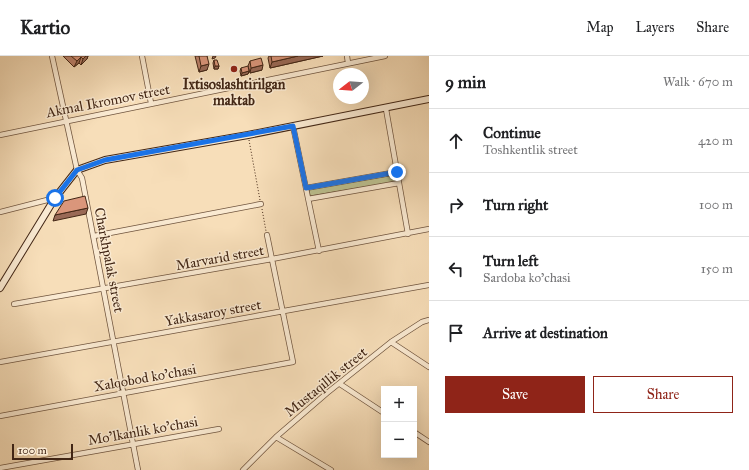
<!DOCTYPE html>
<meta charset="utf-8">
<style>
:root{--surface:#fff;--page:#f2f2f2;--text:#202124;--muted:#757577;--line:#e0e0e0;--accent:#8f2418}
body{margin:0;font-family:"IM FELL Great Primer",serif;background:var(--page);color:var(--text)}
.controls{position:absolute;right:12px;bottom:12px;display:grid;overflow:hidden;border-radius:0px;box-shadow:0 4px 16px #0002}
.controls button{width:36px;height:36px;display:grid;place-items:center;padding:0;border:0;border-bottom:1px solid var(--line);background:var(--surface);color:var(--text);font:20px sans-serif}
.compass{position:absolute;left:333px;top:12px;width:36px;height:36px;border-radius:50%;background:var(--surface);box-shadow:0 4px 16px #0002;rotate:253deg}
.scale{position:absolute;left:12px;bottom:10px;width:61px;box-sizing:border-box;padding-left:4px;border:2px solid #422615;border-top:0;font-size:11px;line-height:14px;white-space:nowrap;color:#422615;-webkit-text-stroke:3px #faead2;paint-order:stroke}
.stop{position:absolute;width:12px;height:12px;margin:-9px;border:3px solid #1a73e8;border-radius:50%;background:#fff}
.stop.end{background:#1a73e8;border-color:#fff;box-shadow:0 1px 4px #0008}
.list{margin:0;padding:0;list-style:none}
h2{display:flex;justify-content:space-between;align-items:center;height:52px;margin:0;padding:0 16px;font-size:17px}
h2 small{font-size:13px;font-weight:400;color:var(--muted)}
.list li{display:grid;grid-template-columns:26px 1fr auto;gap:12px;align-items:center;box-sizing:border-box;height:64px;padding:0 16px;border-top:1px solid var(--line)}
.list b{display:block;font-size:15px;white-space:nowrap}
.list p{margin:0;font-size:13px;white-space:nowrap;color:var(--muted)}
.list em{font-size:13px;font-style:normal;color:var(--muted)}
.actions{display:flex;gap:8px;padding:12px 16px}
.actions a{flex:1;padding:9px 0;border:1px solid var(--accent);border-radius:0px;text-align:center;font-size:14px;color:var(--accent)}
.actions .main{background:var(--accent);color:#fff}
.icon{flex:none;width:22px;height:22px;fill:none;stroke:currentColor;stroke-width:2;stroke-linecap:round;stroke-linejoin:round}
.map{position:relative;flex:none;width:429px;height:414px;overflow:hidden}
header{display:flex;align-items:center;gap:24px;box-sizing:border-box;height:56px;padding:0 20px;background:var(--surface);border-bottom:1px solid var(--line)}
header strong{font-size:19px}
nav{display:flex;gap:22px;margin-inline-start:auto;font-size:14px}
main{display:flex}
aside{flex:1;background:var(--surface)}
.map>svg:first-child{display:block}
</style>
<header>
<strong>Kartio</strong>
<nav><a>Map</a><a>Layers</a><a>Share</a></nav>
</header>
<main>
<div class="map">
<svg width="429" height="414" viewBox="0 0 429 414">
<rect width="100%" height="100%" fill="#f7deb9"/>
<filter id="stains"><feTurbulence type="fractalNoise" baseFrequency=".005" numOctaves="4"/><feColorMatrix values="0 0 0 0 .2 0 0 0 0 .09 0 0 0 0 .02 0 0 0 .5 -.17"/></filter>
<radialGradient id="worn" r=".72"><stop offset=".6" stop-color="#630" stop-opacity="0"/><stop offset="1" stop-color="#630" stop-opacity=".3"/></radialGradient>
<!-- green -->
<path fill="#bcc190" stroke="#7f7452" d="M394 119 395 126 310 140 309 133Z"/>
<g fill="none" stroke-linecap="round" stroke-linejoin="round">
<defs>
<path id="minor" d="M52 0 77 114 82 122 138 414
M142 0 151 47
M347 0 348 7
M386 53 408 178
M293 70 319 195
M0 79 385 0
M306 132 397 116
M308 143 399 127
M0 156 55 142
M94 180 261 148
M14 248 272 203 429 173
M391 286 429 311
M0 306 429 229
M340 328 384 357
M0 360 293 306 267 179
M414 376 429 386
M276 381 331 414
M0 412 219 373
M243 414 276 381 327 337 391 286 422 266 429 264"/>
<path id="secondary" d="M0 232 55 142 77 114 105 104 248 79 429 43"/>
</defs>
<!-- minor casing -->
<use href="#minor" stroke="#6f543e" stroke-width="6"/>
<!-- secondary casing -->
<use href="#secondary" stroke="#422615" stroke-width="8"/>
<!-- path -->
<path stroke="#422615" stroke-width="1" stroke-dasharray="1 2" stroke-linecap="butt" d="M249 84 260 144
M262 153 266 175"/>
<!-- minor -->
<use href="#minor" stroke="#faead2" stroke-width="4.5"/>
<!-- secondary -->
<use href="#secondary" stroke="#faead2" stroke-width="6"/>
</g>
<!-- wall -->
<path fill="#bb816a" stroke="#422615" d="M63 0H88L87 3 81 9 79 7 74 11Z
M195 0H207V14L199 16Z
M269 0H323L270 12 268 2Z
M214 4 219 10 218 13H214L213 7Z
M250 5 262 14 250 17 248 10Z
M241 12 249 15 248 18 241 20 240 15Z"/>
<!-- shaded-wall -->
<path fill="#996956" stroke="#422615" d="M86 0H88L87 3 81 9 83 3Z
M213 0H216L215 2 212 3Z
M298 0H323L270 12 272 6Z
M81 1 79 7 74 11 77 5Z
M209 8 207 14 199 16 201 10Z
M263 9 262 14 250 17 251 12Z
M215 10H219L218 13H214Z
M249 15 248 18 241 20 242 17Z
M88 152 86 158 53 165 55 159Z"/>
<!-- building -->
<path fill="#da967b" stroke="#422615" d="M71 0H86L83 3 81 1 77 5Z
M199 0H207L209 8 201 10Z
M271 0H298L272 6Z
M261 2 263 9 251 12 250 5Z
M214 4H217L219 10H215Z
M248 10 249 15 242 17 241 12Z
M85 140 88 152 55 159 64 145Z"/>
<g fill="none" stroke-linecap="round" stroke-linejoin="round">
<!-- route -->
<path stroke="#1a73e8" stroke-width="5" d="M55 142 77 114 105 104 293 70 306 132 397 116"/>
</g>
<!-- markers -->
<circle fill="#8f2418" stroke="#faead2" stroke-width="1.5" cx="234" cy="13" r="4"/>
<g text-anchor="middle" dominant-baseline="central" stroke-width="3" stroke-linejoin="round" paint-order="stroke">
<!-- poi labels -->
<g font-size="14" font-weight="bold" fill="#422615" stroke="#faead2">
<text x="234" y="28">Ixtisoslashtirilgan<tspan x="234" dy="16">maktab</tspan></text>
</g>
<!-- street labels -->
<g font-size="14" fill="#422615" stroke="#faead2">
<text transform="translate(108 45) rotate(-11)">Akmal Ikromov street</text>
<text transform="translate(220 202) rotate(-10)">Marvarid street</text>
<text transform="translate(109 204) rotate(79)">Charkhpalak street</text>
<text transform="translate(213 257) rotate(-10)">Yakkasaroy street</text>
<text transform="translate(145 322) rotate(-10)">Xalqobod ko'chasi</text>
<text transform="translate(326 326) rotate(-39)">Mustaqillik street</text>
<text transform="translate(143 375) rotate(-10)">Mo'lkanlik ko'chasi</text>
</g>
</g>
<rect width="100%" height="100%" filter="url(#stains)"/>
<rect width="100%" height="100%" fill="url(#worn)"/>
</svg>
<div class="controls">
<button>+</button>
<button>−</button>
</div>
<svg class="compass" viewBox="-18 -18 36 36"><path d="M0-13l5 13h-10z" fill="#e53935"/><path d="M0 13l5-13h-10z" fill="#757577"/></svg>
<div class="scale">100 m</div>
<div class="stop" style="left:55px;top:142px"></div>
<div class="stop end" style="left:397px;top:116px"></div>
</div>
<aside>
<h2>9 min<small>Walk · 670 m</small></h2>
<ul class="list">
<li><svg class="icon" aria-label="ahead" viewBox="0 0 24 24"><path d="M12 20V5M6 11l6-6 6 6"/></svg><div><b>Continue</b><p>Toshkentlik street</p></div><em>420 m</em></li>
<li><svg class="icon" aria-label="right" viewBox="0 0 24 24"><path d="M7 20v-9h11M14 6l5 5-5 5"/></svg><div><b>Turn right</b></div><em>100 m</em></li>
<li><svg class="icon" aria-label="left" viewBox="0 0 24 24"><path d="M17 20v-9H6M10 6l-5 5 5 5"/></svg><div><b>Turn left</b><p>Sardoba ko'chasi</p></div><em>150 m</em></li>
<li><svg class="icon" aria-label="arrive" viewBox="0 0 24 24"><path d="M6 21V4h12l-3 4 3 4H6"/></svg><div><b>Arrive at destination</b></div></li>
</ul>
<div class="actions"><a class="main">Save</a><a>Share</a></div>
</aside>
</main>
